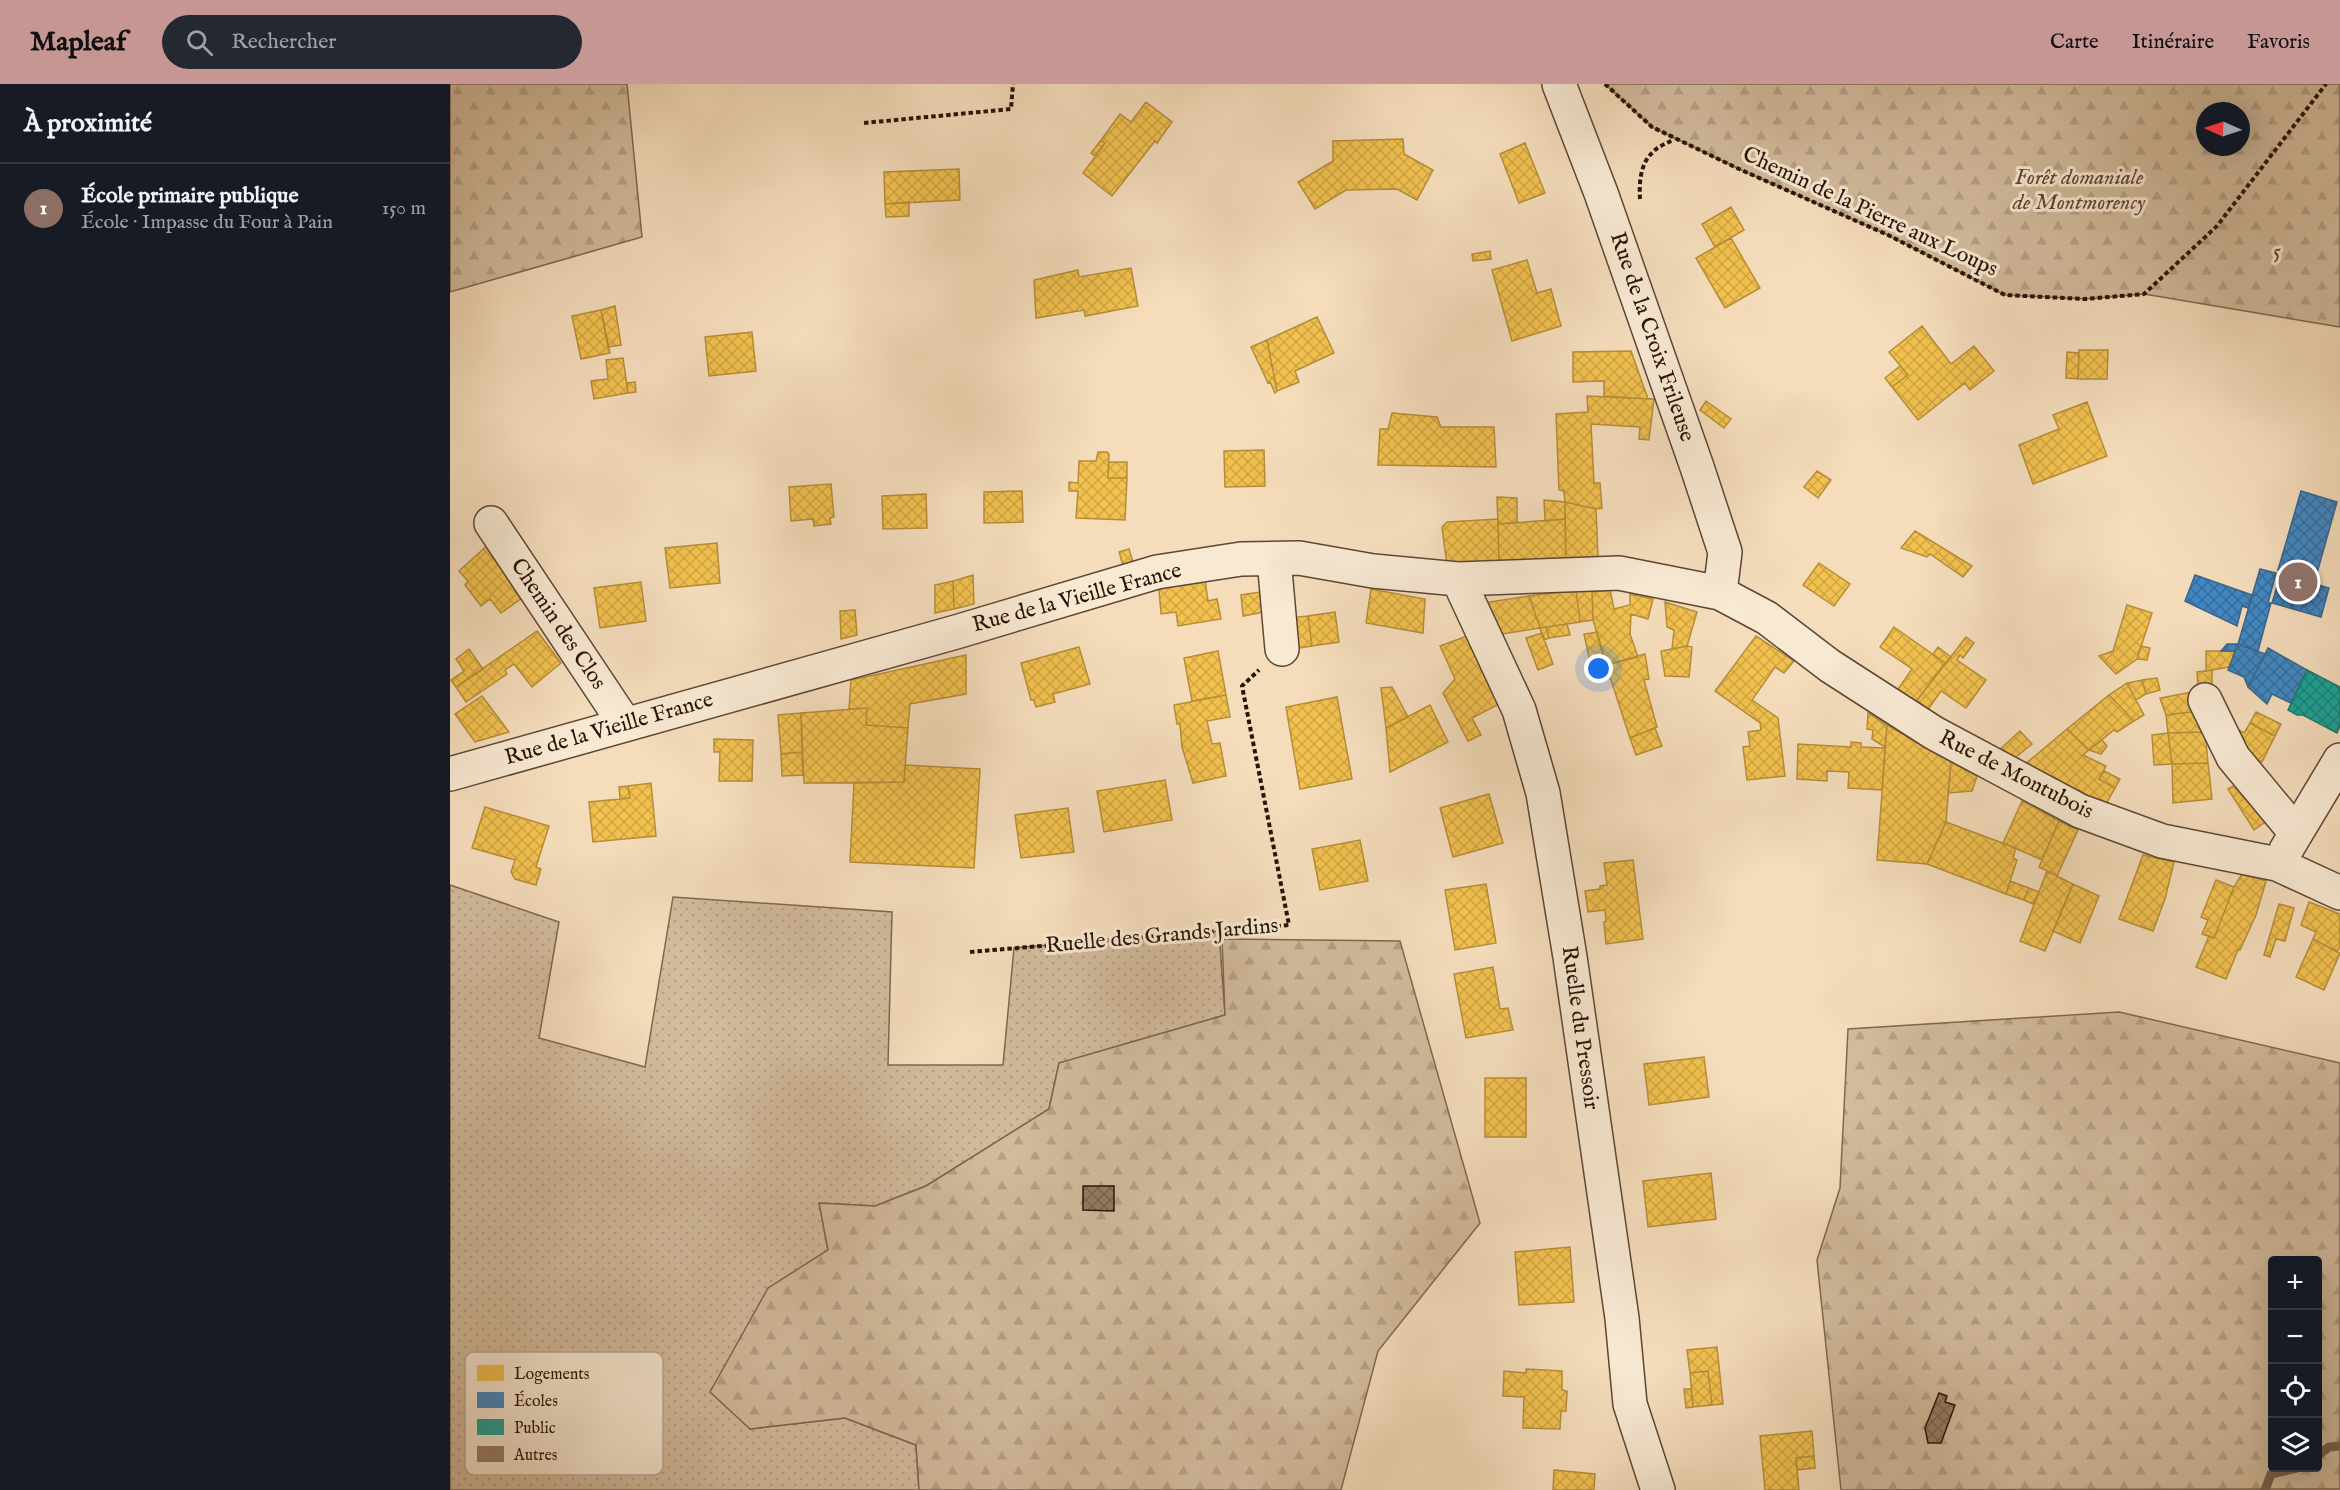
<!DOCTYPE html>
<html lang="fr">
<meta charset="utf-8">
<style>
:root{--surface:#171b24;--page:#242831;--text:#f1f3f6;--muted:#9ea1a6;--line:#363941;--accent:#c59692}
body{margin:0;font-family:"IM FELL English",serif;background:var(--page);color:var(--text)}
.controls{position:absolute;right:18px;bottom:18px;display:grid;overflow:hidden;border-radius:6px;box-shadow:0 6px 24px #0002}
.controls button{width:54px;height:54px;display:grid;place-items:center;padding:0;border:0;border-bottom:2px solid var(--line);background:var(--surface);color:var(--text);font:30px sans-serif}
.compass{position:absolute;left:1746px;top:18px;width:54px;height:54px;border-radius:50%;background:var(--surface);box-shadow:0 6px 24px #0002;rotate:273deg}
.you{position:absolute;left:1149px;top:585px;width:21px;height:21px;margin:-15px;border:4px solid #fff;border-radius:50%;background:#1a73e8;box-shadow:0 0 0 9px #1a73e833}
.badge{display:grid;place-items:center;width:39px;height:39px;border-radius:50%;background:var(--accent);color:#fff;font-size:20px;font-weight:700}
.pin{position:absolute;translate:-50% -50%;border:3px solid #fff;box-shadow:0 2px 6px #0006}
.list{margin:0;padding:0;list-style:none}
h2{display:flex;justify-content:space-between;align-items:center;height:78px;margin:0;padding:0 24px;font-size:26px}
h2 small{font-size:20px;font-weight:400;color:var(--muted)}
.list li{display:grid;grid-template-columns:39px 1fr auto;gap:18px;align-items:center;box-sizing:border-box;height:90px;padding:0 24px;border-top:2px solid var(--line)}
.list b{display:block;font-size:22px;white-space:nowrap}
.list p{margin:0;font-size:20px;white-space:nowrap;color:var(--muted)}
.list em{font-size:20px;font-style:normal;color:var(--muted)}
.icon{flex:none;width:33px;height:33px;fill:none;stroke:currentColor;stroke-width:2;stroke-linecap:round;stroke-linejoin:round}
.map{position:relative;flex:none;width:1890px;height:1406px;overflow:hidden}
header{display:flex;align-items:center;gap:36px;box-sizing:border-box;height:84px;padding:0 30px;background:var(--accent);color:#111}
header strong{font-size:28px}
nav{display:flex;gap:33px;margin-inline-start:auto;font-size:21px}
.search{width:420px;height:54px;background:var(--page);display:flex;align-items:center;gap:15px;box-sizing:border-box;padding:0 21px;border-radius:33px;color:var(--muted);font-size:22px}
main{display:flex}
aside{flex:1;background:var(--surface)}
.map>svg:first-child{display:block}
</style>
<header>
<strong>Mapleaf</strong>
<div class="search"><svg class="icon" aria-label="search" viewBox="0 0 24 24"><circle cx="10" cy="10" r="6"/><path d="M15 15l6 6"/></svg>Rechercher</div>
<nav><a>Carte</a><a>Itinéraire</a><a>Favoris</a></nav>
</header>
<main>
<aside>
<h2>À proximité<small></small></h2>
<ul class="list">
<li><span class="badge" style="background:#8d6e63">1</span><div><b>École primaire publique</b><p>École · Impasse du Four à Pain</p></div><em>150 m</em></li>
</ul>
</aside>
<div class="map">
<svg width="1890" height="1406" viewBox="0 0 1890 1406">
<defs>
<pattern id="grass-dots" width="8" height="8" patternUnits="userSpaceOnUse" patternTransform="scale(1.5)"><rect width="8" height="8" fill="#d2bb9d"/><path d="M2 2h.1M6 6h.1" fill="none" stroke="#b4a086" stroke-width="1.8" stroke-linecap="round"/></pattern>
<pattern id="forest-firs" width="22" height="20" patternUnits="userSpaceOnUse" patternTransform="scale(1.5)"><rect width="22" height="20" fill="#d2bb9d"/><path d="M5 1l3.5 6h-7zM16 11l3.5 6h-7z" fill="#b4a086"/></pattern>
<pattern id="homes-cross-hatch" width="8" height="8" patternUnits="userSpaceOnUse" patternTransform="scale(1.5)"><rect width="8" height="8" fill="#f2c14e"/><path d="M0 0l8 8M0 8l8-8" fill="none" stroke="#d0a543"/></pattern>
<pattern id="schools-cross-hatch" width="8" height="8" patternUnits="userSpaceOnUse" patternTransform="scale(1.5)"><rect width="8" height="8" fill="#3f88c5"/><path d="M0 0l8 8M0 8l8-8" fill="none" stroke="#356e9e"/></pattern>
<pattern id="public-cross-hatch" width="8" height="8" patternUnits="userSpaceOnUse" patternTransform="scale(1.5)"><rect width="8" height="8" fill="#17a398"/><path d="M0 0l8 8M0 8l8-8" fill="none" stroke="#15847a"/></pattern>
<pattern id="building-cross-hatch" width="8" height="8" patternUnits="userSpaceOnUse" patternTransform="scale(1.5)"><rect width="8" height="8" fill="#947c65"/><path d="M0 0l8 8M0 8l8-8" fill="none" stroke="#796451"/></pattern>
</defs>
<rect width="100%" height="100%" fill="#f5ddbc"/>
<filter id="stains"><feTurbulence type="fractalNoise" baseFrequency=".00333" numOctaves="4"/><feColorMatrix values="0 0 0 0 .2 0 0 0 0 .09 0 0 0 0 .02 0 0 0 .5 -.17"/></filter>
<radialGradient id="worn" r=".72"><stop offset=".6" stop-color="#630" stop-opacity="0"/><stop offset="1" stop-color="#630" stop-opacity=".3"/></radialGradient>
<!-- grass -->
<path fill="url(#grass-dots)" stroke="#7e6752" stroke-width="1.5" d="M0 801 109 838 89 954 195 983 223 813 442 828 438 981H553L564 864 769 847 775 931 609 979 599 1025 476 1102 425 1122 369 1119 378 1166 318 1205 300 1345 395 1334 466 1361 469 1406H0Z"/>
<!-- forest -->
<path fill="url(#forest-firs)" stroke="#7e6752" stroke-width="1.5" fill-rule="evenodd" d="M0 0H177L192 153 0 208Z
M1155 0H1890V243L1694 210 1635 215 1555 211 1438 151 1289 85 1202 43ZM1755 27H1791V63H1755Z
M772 855 950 857 1030 1139 928 1267 891 1406H469L466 1361 395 1334 300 1345 260 1308 318 1204 378 1166 369 1119 425 1122 476 1102 599 1025 609 979 775 931Z
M1669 928 1890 979V1405L1391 1406 1367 1176 1390 1104 1398 945ZM1822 1176H1868V1384H1822Z"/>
<!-- homes -->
<path fill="url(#homes-cross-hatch)" stroke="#b68d38" stroke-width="1.5" d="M696 18 722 38 707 59 705 57 662 112 633 89 655 59 651 56 670 30 681 38Z
M953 55 954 70 983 86 967 116 947 105 896 106 865 125 848 98 883 77V57Z
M651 56 655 59 645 72 641 69Z
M1075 59 1095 109 1069 119 1050 70Z
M509 85 510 116 435 120 434 88Z
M459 118V132L436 133 435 120Z
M1281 123 1294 146 1265 163 1252 140Z
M1281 154 1310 204 1275 224 1246 174Z
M1040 167 1041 175 1023 177 1022 170Z
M1077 176 1087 209 1101 205 1111 242 1062 257 1042 186Z
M681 184 688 222 635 232 634 226 586 234 584 196 628 186 629 193Z
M165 222 171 261 158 263 151 226Z
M151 226 160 269 131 275 122 232Z
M867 233 884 269 845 287 849 298 827 307 817 256Z
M1472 242 1501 280 1524 262 1544 287 1520 306 1515 299 1468 336 1442 303 1458 291 1439 268Z
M302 248 306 287 259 292 255 253Z
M817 256 827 307 825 309 820 298 818 299 801 263Z
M1629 266H1658L1657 295H1628Z
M1181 267 1198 315 1154 312V297L1123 298V268Z
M1617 268 1629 269 1628 295 1616 294Z
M173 274 178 309 144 315 141 297 158 295 156 276Z
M1450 282 1458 291 1442 303 1435 294Z
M185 298 186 308 178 309 177 299Z
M1137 312 1204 315 1199 356 1189 355 1190 343 1141 340 1144 399H1150L1152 424 1146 425 1115 418 1114 407 1109 406 1106 330 1138 328Z
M1256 317 1281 335 1274 344 1250 326Z
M1637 318 1657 372 1583 400 1569 361 1609 345 1603 331Z
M942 329 987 333 991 343H1044L1046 383 928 381 930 345H938Z
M814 366 815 402 775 403 774 367Z
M648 368H657L659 370 658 394H677L675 436 626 434 628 407H619V398L628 399 629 377H646Z
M659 378H677V394H658Z
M1367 387 1381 396 1368 414 1354 403Z
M381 400 384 433 380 434 381 440 364 442 363 435 341 437 339 403Z
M572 407 573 438 534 439V408Z
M476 410 477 444 433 445 432 412Z
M1047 413 1067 414V438L1048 440Z
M1094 416 1115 418V435L1095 437Z
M1115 418 1146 425 1148 473 1116 475Z
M1048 435 1049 477 997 481 992 443 997 438Z
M1115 435 1116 475 1049 477 1048 440Z
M1465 447 1522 482 1513 493 1480 470 1477 473 1451 464Z
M41 458 79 509 51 529 40 515 31 522 15 501 18 497 9 487Z
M267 459 270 499 220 504 215 464Z
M679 465 683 478 673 481 669 468Z
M1369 479 1400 500 1384 522 1353 501Z
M754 488 758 517 767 515 771 535 728 542 726 528 711 530 709 506Z
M523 491 524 520 504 525 503 497Z
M503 497 504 525 485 529V501Z
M191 498 196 537 150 544 144 504Z
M1142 504 1143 536 1130 538 1126 506Z
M921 505 975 515 973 549 916 539Z
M1126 506 1130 538 1090 544 1079 512Z
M1160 506 1164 525 1180 521V510L1203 515 1198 535 1181 530 1180 550 1188 573 1156 581 1143 536 1142 508Z
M817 507 819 527 793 532 791 511Z
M1079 512 1090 544 1039 552 1025 520Z
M1215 518 1247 528 1237 562 1222 565 1224 546 1217 543Z
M1677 521 1702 529 1687 575 1666 590 1649 572 1663 567Z
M405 526 407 551 391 555 390 527Z
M885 528 889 558 862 562 858 532Z
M858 532 862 562 843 565 839 534Z
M1117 540 1120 551 1099 554 1096 543Z
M1096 543 1099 554 1094 556 1090 544Z
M1444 543 1495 579 1465 619 1446 608 1462 585 1430 563Z
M87 547 111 579 82 603 64 580 55 586 57 590 16 618 6 603Z
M1147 548 1155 575 1140 578 1134 550Z
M1092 549 1103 580 1088 586 1076 554Z
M1020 551 1053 618 1022 634 1031 651 1018 657 993 609 1005 595 990 562Z
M1306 552 1344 577 1334 589 1325 583 1302 616 1328 634 1335 692 1297 696 1293 663 1300 662 1298 648 1311 646 1310 639 1265 607Z
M1516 553 1524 559 1513 574 1510 571 1507 576 1536 596 1516 624 1491 607 1477 627 1465 619Z
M1237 562 1242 563 1239 593 1215 592 1211 567Z
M1691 562 1700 564 1697 576 1687 575Z
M629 563 640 600 603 610 605 618 586 623 584 616H581L571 579Z
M1488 563 1501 573 1495 579 1483 570Z
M19 565 33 585 6 603 1 596 14 587 6 575Z
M768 567 776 611 742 617 734 574Z
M1756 567H1785L1779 583 1756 587Z
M1195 570 1199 595 1194 596 1207 643 1180 654 1156 581Z
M516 571V610L460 620 458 644 416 641 417 624 399 625 401 596Z
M1762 586V603H1748L1747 588Z
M1707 594 1710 606 1696 610 1692 596Z
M1692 596 1696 610 1686 616 1677 599Z
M1677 599 1694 631 1684 637 1659 611Z
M942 603 958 633 936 644 931 604Z
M1742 608 1749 627 1716 631 1710 614Z
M776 611 780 633 757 637 762 660 770 659 776 692 743 699 732 663 730 640H727L724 621Z
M1659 611 1684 637 1667 648 1664 646 1639 666 1617 645Z
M32 612 59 648 25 658 5 630Z
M887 613 902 695 850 705 836 623Z
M980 621 998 658 940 688 936 644Z
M417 624 416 641 458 644 454 698 354 699 351 629Z
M1749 627 1763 648 1718 649 1716 631Z
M1806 628 1831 640 1825 652 1800 639Z
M351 629 352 668 331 670 328 631Z
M1418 629 1437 641 1435 663 1422 655 1423 646 1417 645Z
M1800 639 1825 652 1812 678 1787 664 1785 654 1789 646 1794 649Z
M1437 641 1501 678 1496 738 1477 780 1427 776Z
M1205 644 1212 662 1186 671 1180 654Z
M1617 645 1639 666 1633 671 1656 682 1649 695 1665 704 1656 720 1573 682Z
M1570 647 1582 660 1565 674 1547 668Z
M1755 648 1758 679 1722 680 1718 649Z
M1718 649 1722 680 1704 681 1702 651Z
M264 655 303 656 302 697H269L270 668H264Z
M1652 656 1657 662 1651 670 1639 666Z
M1401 658 1411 659V663L1435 664 1432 706 1398 704 1399 688 1377 687V697L1347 695 1348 660 1401 663Z
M352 668 353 691 332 692 331 670Z
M1501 678 1527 692 1522 707 1498 709Z
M1758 679 1762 715 1723 719 1722 680Z
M455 681 530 685 524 784 400 778 404 699 454 698Z
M1654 687 1670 695 1665 704 1649 695Z
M715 696 722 736 654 748 647 707Z
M1794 696 1818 736 1804 746 1778 705Z
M201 699 206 752 143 758 139 718 180 714 178 702Z
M178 702 180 714 170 715 169 703Z
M1039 710 1053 759 1003 773 990 724Z
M1572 717 1609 737 1592 776 1553 759Z
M35 723 99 742 86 783 91 785 86 801 65 795 61 788 65 776 22 764Z
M618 724 624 768 571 774 565 731Z
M1609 737 1628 746 1607 792 1589 783Z
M1496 738 1566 764 1563 774 1567 776 1556 810 1477 780Z
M910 756 918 797 870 806 862 765Z
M1693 771 1724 778 1715 815 1703 847 1669 835Z
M1183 776 1193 855 1156 860 1154 838 1156 837 1155 826 1138 828 1135 807 1150 805V802L1157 801 1154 779Z
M1597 787 1623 800 1595 867 1570 857Z
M1792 790 1816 797 1806 831 1790 866H1788L1776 895 1746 883 1759 852 1764 854 1784 803Z
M1766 796 1784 803 1764 854 1752 850 1758 836 1751 833Z
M1560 797 1579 804 1574 816 1556 810Z
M1036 800 1046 859 1005 866 995 806Z
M1623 800 1649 812 1630 859 1603 847Z
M1579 804 1589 808 1583 820 1574 816Z
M1859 818 1890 830V862L1887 868 1863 855 1866 848 1851 841Z
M1829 820 1844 824 1835 857 1826 855 1820 873 1814 871Z
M1863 855 1890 869 1874 906 1846 893Z
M1043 883 1050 925 1058 924 1063 946 1016 954 1004 890Z
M1254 973 1259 1013 1199 1021 1194 980Z
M1035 994H1076V1053H1035Z
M1261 1089 1266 1135 1198 1143 1193 1097Z
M1120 1163 1124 1218 1069 1221 1065 1168Z
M1267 1263 1273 1320 1262 1321 1258 1287 1240 1289 1237 1266Z
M1076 1285 1112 1287V1306L1117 1307 1116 1327H1111L1110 1345 1073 1344 1074 1313 1053 1312 1054 1287 1076 1289Z
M1258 1287 1262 1321 1243 1323 1240 1289Z
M1234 1305H1241L1243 1323 1236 1324Z
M1362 1347 1364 1372 1346 1374 1349 1406H1315L1310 1352Z
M1364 1372 1365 1384 1347 1386 1346 1374Z
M1104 1386 1145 1390 1144 1406H1103Z"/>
<!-- schools -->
<path fill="url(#schools-cross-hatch)" stroke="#39658c" stroke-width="1.5" d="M1851 407 1887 418 1865 496 1828 486Z
M1810 485 1826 489 1818 519H1821L1808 567 1788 560Z
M1831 490 1879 504 1871 533 1822 519Z
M1745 491 1802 511 1798 524 1792 522 1787 542 1735 517Z
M1777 560H1788L1785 567H1771Z
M1788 560 1815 570 1798 603 1794 593 1778 586Z
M1818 564 1857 586 1841 619 1822 610 1817 620 1798 603Z"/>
<!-- public -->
<path fill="url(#public-cross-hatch)" stroke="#1d786c" stroke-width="1.5" d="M1857 586 1890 603V642L1887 649 1853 631H1847L1838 626Z"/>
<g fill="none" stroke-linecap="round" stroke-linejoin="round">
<!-- stream -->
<path stroke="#7a634e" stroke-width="9" d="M1868 1371 1879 1363 1890 1362
M1815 1406 1821 1390 1847 1384"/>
</g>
<!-- building -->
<path fill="url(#building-cross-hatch)" stroke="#2a1306" stroke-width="1.5" d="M633 1102H664V1127L633 1126Z
M1489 1309 1497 1312 1495 1318 1505 1321 1491 1359H1478L1475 1344Z"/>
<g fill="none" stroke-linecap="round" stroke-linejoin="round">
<defs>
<path id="minor" d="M1109 0 1151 109 1247 383 1275 468 1270 509
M41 439 175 640
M824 475 832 565
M1008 495 1069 626 1093 709 1120 873 1172 1234 1180 1320 1208 1406
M1755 616 1783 673 1846 749
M0 690 506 548 707 488 791 475 849 474 923 487 1008 495 1169 489 1270 509 1317 534 1380 582 1484 649 1630 727 1712 757 1827 780 1890 809
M1836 766 1890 676"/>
</defs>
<!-- minor casing -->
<use href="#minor" stroke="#5d4634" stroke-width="36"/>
<!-- path -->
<path stroke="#2a1306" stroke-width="4" stroke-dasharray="4.5 3" stroke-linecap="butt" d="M1155 0 1202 43 1289 85 1438 151 1555 211 1635 215 1694 210 1767 142 1876 0
M414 39 561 25 563 0
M1190 115C1189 100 1190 79 1203 68 1208 62 1218 59 1224 55
M520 868 839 841 792 602 809 586"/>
<!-- minor -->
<use href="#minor" stroke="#f8e9d3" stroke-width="33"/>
</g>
<g text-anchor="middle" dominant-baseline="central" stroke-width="6" stroke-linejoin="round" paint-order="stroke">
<!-- park labels -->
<g font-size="22" font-style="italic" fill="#5c4533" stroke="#f8e9d3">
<text x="1629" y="94">Forêt domaniale<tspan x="1629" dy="25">de Montmorency</tspan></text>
<text x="1827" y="168">5</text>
</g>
<!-- street labels -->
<g font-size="22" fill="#2a1306" stroke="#f8e9d3">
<text transform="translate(1420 128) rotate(25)">Chemin de la Pierre aux Loups</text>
<text transform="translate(1202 253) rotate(71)">Rue de la Croix Frileuse</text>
<text transform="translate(627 514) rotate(-15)">Rue de la Vieille France</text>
<text transform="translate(108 540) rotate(56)">Chemin des Clos</text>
<text transform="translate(159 645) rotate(-16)">Rue de la Vieille France</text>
<text transform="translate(1566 691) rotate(27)">Rue de Montubois</text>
<text transform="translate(712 852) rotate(-5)">Ruelle des Grands Jardins</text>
<text transform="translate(1130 944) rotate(82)">Ruelle du Pressoir</text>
</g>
</g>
<!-- legend -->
<rect x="15" y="1268" width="198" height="123" rx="9" fill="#f8e9d3" stroke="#baa996" stroke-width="1.5"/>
<rect x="27" y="1281" width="27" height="16" fill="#f2c14e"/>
<rect x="27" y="1308" width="27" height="16" fill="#3f88c5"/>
<rect x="27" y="1335" width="27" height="16" fill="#17a398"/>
<rect x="27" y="1362" width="27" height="16" fill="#947c65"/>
<g font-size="16" fill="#2a1306">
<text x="64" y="1295">Logements</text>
<text x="64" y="1322">Écoles</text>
<text x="64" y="1349">Public</text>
<text x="64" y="1376">Autres</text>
</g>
<rect width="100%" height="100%" filter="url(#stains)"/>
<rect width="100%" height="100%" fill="url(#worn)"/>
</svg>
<div class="controls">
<button>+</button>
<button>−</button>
<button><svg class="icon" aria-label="locate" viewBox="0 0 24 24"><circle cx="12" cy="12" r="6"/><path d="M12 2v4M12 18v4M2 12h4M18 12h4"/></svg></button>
<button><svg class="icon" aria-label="layers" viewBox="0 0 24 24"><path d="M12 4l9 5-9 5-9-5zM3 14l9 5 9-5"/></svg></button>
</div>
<svg class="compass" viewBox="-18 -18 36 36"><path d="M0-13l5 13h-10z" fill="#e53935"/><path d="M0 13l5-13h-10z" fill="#9ea1a6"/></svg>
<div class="you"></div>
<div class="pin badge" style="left:1848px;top:498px;background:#8d6e63">1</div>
</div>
</main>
